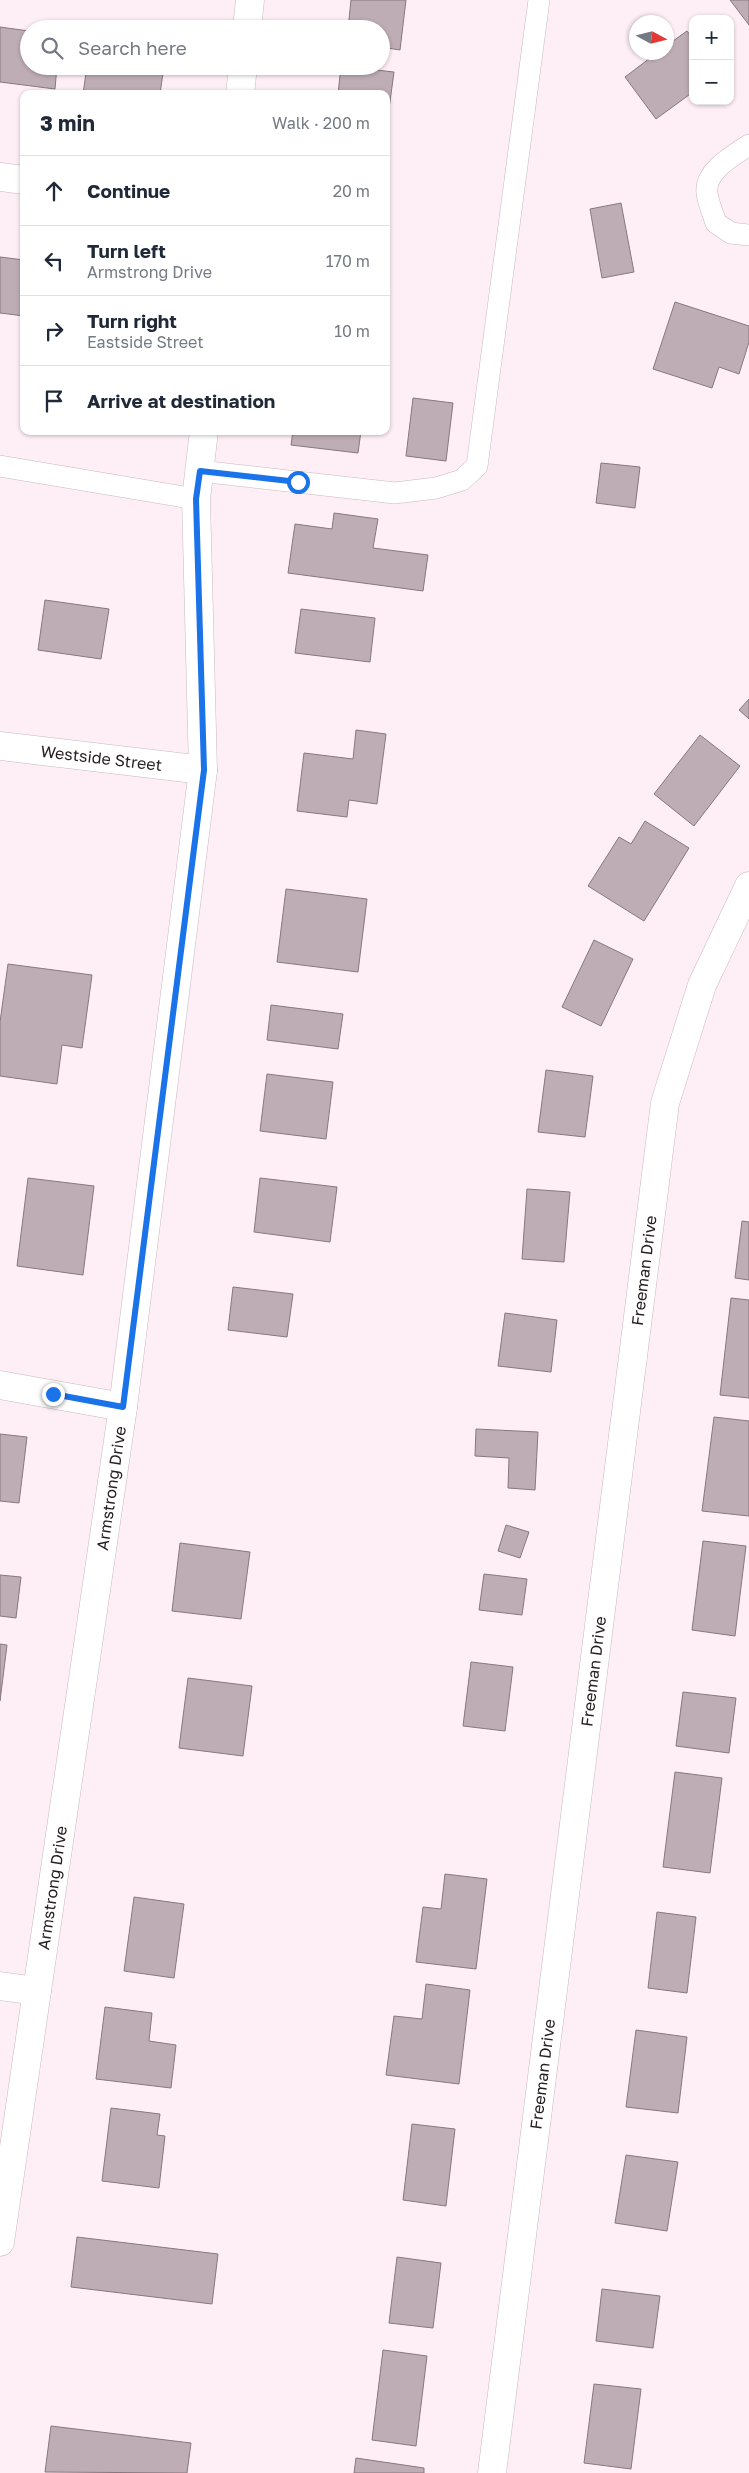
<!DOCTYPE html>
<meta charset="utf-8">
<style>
:root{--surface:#fff;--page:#f6f6f7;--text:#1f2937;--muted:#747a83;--line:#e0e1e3}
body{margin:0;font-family:"Golos Text",sans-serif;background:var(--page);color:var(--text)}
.controls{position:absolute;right:15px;top:15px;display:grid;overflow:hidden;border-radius:10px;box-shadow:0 1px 4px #0004}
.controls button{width:45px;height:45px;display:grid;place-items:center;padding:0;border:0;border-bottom:1px solid var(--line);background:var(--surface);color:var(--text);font:25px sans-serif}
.compass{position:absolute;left:629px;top:15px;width:45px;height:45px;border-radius:50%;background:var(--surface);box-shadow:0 1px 4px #0004;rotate:97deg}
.stop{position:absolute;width:15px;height:15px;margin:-11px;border:4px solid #1a73e8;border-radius:50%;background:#fff}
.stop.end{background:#1a73e8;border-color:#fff;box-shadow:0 1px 5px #0008}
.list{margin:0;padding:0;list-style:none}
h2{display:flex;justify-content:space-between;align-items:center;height:65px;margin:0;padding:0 20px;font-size:21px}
h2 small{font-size:16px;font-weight:400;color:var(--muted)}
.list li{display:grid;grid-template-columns:32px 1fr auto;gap:15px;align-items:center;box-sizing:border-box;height:70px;padding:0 20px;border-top:1px solid var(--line)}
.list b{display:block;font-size:19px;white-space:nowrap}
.list p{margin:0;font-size:16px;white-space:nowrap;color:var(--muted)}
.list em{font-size:16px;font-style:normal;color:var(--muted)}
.icon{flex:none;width:28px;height:28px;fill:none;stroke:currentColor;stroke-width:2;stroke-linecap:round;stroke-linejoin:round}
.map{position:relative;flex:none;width:749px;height:2473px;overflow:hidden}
.search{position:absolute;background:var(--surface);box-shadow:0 1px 4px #0004;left:20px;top:20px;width:370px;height:55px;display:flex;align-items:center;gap:12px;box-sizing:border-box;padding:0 18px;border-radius:28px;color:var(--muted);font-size:19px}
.panel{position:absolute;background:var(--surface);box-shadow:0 1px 4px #0004;left:20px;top:90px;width:370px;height:345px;border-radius:10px}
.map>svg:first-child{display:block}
</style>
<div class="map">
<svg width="749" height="2473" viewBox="0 0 749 2473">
<rect width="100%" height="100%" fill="#feeff6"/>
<!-- building -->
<path fill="#bfadb5" stroke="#897780" d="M351 0H406L400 50 381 47V29H348Z
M730 0H749V25Z
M0 27 29 31V66H57L55 89 0 82Z
M687 31 693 39V92L656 119 625 77 658 52H666V46Z
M87 66H164L160 94H83Z
M341 66 394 72 386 131V94H338Z
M621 203 634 272 602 278 590 209Z
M0 257 24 260V316L0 313Z
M675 302 749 326V342L739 374 719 367 712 388 653 369Z
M413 398 453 403 446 461 406 456Z
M293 431H361L358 453 291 445Z
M601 463 640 467 635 508 596 503Z
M334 513 378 519 373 548 428 555 423 591 288 573 295 524 332 529Z
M45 600 109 609 101 659 38 650Z
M301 609 375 618 370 662 295 653Z
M749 699V719L739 710Z
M356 730 386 734 377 804 349 800 347 817 297 811 304 753 353 759Z
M700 735 740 766 694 826 654 794Z
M645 821 689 848 644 921 588 886 619 837 631 844Z
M286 889 367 899 358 972 277 962Z
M594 940 633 959 601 1026 562 1007Z
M8 964 92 975 82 1048 62 1045 57 1084 0 1076V1022Z
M271 1005 343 1014 338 1049 267 1040Z
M546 1070 593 1076 585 1137 538 1132Z
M267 1074 333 1082 326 1139 260 1131Z
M28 1178 94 1186 83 1275 17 1266Z
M260 1178 337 1187 330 1242 254 1232Z
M527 1189 570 1192 564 1262 522 1259Z
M742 1221 749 1222V1280L735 1278Z
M233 1287 293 1294 287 1337 228 1330Z
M731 1298 749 1300V1398L720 1395Z
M505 1313 557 1320 551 1372 498 1366Z
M714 1417 749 1421V1516L702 1511Z
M476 1429 538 1432 535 1490 508 1488 509 1458 475 1456Z
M0 1434 27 1437 19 1503 0 1501Z
M506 1525 529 1532 520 1558 498 1551Z
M703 1541 746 1546 735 1636 692 1630Z
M180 1543 250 1552 241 1619 172 1611Z
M484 1574 527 1579 522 1615 479 1610Z
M0 1575 21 1577 16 1618 0 1616Z
M0 1644 7 1645 0 1701Z
M471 1662 513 1667 505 1731 463 1726Z
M188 1678 252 1686 243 1756 179 1748Z
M683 1692 736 1698 729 1753 676 1746Z
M675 1772 722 1778 710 1873 663 1867Z
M445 1874 487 1879 476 1969 416 1962 423 1907 441 1909Z
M134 1897 184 1904 174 1978 124 1971Z
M657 1912 696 1917 687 1993 648 1988Z
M426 1984 470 1990 459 2084 386 2075 394 2016 422 2019Z
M105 2007 152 2013 149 2041 176 2045 171 2088 96 2079Z
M636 2030 687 2037 678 2113 626 2107Z
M111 2108 160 2114 157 2135 165 2136 159 2188 102 2181Z
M412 2124 455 2129 446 2206 403 2200Z
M626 2155 678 2162 667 2231 615 2223Z
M77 2237 218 2254 212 2304 71 2287Z
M397 2257 441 2263 433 2328 389 2323Z
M602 2289 660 2296 653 2348 596 2341Z
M383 2350 427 2356 416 2446 372 2440Z
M594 2384 641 2389 631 2469 584 2463Z
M51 2426 191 2443 187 2473 45 2472Z
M356 2458 424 2468V2473H354Z"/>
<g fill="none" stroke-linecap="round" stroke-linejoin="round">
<defs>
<path id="service" d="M749 145C734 155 704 171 707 193 708 203 713 213 716 223L731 233 749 235
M0 466 196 499
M200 471 395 493 436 488 462 480 477 466 539 0"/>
<g id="minor">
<path d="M0 177 24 180"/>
<path id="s1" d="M0 746 203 770"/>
<path d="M0 1385 123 1407"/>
<path d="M0 1986 37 1991"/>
<path id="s2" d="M492 2473 665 1103 702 985 749 886"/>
</g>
<g id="tertiary">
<path d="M247 29 250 0"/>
<path d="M240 94 243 66"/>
<path id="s3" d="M0 2242 123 1407 203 770 196 499 204 431"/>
</g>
</defs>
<!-- service casing -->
<use href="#service" stroke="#c9b7bf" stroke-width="22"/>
<!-- minor casing -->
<use href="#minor" stroke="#c9b7bf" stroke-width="29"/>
<!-- tertiary casing -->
<use href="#tertiary" stroke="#c9b7bf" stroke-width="29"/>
<!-- service -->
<use href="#service" stroke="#fff" stroke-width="21"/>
<!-- minor -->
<use href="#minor" stroke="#fff" stroke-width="28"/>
<!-- tertiary -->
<use href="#tertiary" stroke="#fff" stroke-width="28"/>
</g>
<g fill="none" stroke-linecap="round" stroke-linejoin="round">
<!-- route -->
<path stroke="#1a73e8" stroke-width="6" d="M53 1394 123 1407 204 770 196 499 200 471 298 482"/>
</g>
<g text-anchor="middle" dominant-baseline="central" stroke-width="5" stroke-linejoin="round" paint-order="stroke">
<!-- street labels -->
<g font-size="16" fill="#261f22" stroke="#fff">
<text stroke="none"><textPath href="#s1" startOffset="102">Westside Street</textPath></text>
<text stroke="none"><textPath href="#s2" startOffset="1212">Freeman Drive</textPath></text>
<text stroke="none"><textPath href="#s3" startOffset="762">Armstrong Drive</textPath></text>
<text stroke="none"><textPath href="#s2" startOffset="808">Freeman Drive</textPath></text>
<text stroke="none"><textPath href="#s3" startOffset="358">Armstrong Drive</textPath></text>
<text stroke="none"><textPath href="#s2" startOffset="402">Freeman Drive</textPath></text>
</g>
</g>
</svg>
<div class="controls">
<button>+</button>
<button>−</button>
</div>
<svg class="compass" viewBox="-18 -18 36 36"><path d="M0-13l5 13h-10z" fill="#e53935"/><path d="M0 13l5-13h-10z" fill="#747a83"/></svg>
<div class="stop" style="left:298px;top:482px"></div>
<div class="stop end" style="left:53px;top:1394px"></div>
<div class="search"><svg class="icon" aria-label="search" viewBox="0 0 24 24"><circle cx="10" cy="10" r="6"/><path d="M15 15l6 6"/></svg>Search here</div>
<section class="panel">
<h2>3 min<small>Walk · 200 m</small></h2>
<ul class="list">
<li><svg class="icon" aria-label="ahead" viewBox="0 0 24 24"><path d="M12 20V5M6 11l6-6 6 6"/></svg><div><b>Continue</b></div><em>20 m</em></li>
<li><svg class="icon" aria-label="left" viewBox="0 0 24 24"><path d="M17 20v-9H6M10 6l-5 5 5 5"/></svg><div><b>Turn left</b><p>Armstrong Drive</p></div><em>170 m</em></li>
<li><svg class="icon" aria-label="right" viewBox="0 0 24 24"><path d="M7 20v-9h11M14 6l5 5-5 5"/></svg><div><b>Turn right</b><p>Eastside Street</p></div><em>10 m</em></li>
<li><svg class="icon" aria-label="arrive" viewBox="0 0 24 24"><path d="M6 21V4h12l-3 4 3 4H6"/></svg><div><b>Arrive at destination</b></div></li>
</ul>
</section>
</div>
